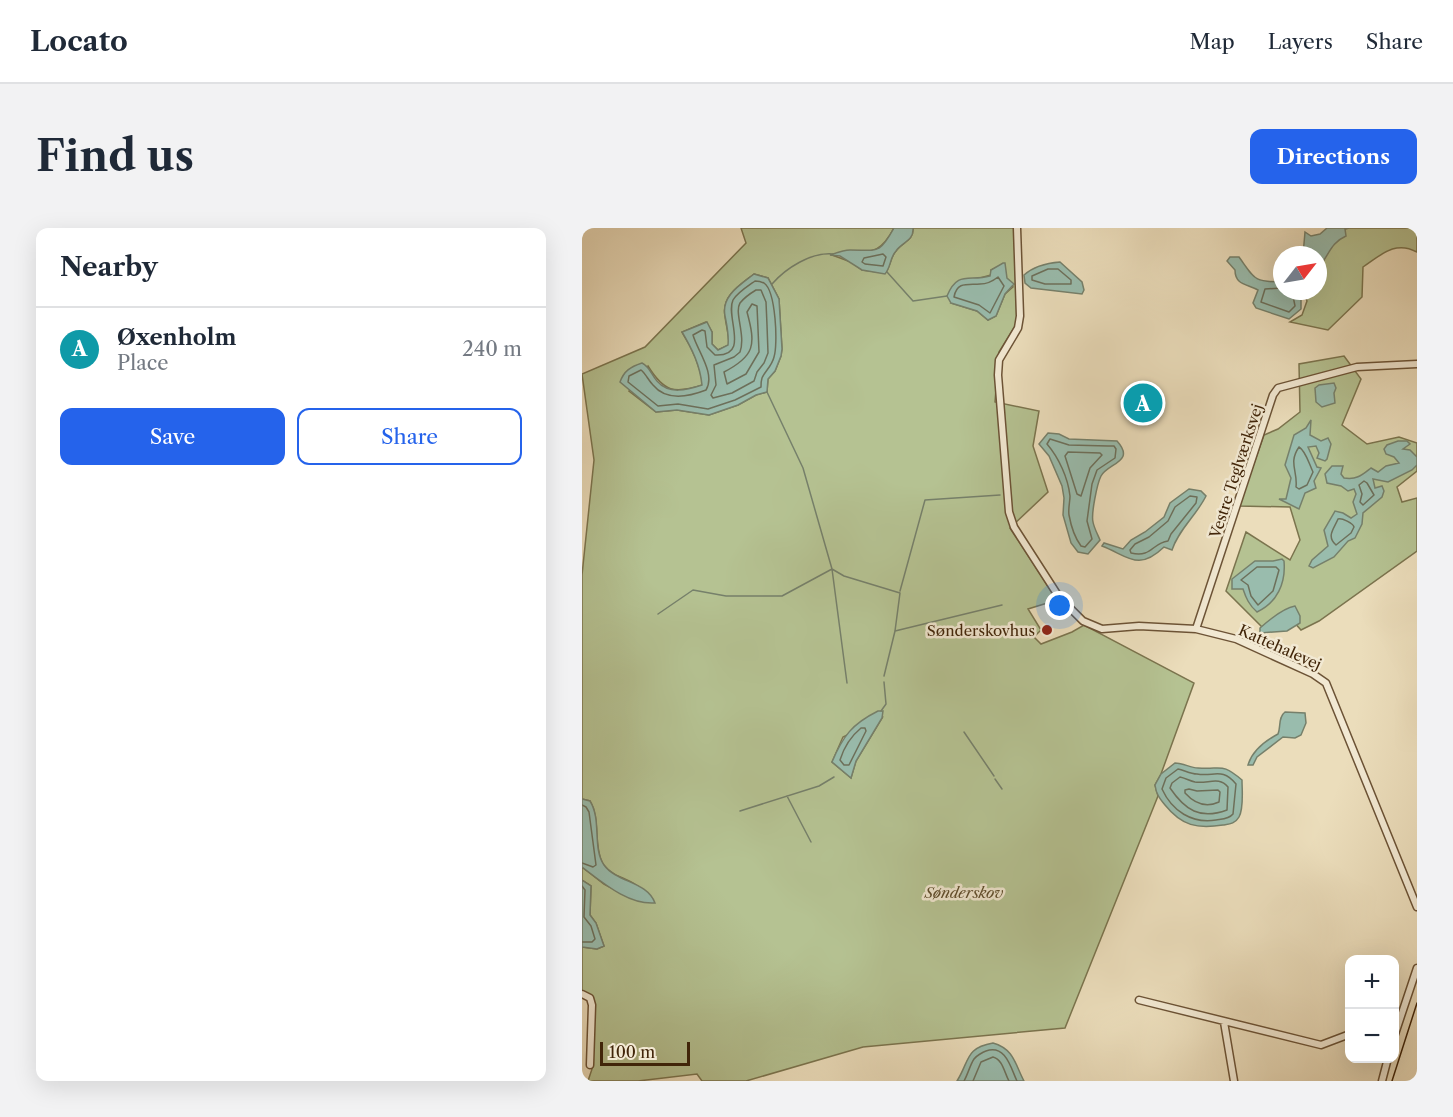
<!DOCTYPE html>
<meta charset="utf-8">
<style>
:root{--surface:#fff;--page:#f2f2f3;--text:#1f2937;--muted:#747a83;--line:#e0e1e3;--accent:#2563eb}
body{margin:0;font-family:"Libre Caslon Text",serif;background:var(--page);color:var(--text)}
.controls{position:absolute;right:18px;bottom:18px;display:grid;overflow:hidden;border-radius:12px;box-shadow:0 6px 24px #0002}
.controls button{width:54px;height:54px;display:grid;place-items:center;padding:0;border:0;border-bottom:2px solid var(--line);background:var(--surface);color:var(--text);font:30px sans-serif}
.compass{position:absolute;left:691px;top:18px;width:54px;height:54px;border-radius:50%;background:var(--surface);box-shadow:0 6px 24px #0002;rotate:59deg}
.scale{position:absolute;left:18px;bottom:15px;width:90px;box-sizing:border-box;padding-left:6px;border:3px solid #412509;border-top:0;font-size:16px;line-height:21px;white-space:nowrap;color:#412509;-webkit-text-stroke:4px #f2e9d3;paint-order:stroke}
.you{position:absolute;left:478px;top:378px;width:21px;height:21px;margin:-15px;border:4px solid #fff;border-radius:50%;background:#1a73e8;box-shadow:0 0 0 9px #1a73e833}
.badge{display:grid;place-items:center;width:39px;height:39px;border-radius:50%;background:var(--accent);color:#fff;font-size:20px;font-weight:700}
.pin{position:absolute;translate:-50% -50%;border:3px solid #fff;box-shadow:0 2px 6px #0006}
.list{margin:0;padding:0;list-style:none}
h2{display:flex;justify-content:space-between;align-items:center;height:78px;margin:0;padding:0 24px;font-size:26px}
h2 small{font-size:20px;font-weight:400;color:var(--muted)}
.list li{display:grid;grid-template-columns:39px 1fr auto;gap:18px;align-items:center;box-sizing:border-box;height:84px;padding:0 24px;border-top:2px solid var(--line)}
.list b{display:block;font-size:22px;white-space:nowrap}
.list p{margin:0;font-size:20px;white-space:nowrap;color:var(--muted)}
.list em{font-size:20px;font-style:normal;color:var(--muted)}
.actions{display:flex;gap:12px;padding:18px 24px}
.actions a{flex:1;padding:14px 0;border:2px solid var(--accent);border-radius:12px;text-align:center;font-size:21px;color:var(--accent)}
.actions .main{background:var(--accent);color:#fff}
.map{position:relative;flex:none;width:835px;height:853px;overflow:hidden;border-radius:12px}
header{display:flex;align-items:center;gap:36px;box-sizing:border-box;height:84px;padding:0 30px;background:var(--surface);border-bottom:2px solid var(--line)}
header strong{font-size:28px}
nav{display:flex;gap:33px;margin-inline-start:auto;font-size:21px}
.intro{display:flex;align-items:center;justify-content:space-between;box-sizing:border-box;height:144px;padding:0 36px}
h1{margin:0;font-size:42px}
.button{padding:15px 27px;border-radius:12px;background:var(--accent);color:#fff;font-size:21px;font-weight:700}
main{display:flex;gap:36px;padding:0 36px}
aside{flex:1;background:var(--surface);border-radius:12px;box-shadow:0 6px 24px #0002}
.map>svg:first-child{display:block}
</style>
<header>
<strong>Locato</strong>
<nav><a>Map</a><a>Layers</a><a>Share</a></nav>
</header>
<div class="intro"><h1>Find us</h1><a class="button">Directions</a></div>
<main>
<aside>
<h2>Nearby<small></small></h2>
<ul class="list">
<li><span class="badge" style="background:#0f9aa8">A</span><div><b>Øxenholm</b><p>Place</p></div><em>240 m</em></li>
</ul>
<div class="actions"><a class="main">Save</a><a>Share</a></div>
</aside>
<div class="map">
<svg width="835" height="853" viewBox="0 0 835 853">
<rect width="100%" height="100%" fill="#ebddbb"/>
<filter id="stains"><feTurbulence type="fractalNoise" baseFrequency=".00333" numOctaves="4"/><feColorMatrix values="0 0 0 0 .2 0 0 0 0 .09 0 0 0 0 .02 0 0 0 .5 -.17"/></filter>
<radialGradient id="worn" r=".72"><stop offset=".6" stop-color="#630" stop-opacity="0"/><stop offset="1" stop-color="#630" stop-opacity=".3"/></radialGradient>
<!-- green -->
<path fill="#b5c292" stroke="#7b744e" stroke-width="1.5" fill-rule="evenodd" d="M159 0H312C293 36 282 17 250 27L269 34 280 42 303 45C309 39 308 29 314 23 320 14 332 13 331 0H432L435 95 417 124 413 174 457 183 451 218 466 264 428 300 475 372 446 381 459 402 452 409 459 416 490 404 502 397 612 455 579 546 573 557 576 568 483 800 281 819 164 853H120L115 846 56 853H6L11 838 9 770 0 764V719L15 721 22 718 14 695 8 687 9 658 0 652V639L22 656 44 668 59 661C49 650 27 649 20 634 11 615 19 592 8 573L0 571V347L12 232 0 146 63 119 164 15ZM421 36 424 50 431 59 423 66 414 88 406 92 395 83 369 75 398 50 409 47V42ZM172 46 186 50 197 71 200 121 199 128 193 143 186 151 185 164 174 167 156 177 127 187 95 182 74 184 47 163 66 138C82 164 92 166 121 157 118 137 111 121 100 104L124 94 130 104V116L136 122 147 117C147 106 144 98 143 88 139 68 158 57 172 46ZM300 490 274 533 269 550 250 534 261 509Z
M767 0H835V24C813 12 799 27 781 39L780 69 746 102 708 94 720 87 725 73 721 63H736V40C744 31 744 25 750 18 754 12 759 8 762 1Z
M762 128 779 151 760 197 785 216 817 209 835 215V243L815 259 820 274 835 270V323L737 393 719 402 702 383 680 399 644 363 664 304 708 332 718 312 708 279 657 278 682 207 696 201 718 184 717 136Z"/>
<!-- water -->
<path fill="#99bcad" stroke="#76806b" stroke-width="1.5" d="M312 0H331C332 13 320 14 314 23 308 29 309 39 303 46L280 42 258 28 248 27C254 25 261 22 268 22 296 22 297 27 312 0Z
M745 0H767L763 1 764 8C748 15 747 28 736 40V27H721L723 4 729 8 738 6Z
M648 29H657C673 51 671 54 700 54V63H715L719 68V81L707 91 674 80 671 75 676 62C665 56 653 57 653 42L645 33Z
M478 34 500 54 502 62 500 66 449 60 443 55 442 47C452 38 465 35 478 34Z
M421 35H423L425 50 432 56 423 66 414 88 406 92 395 83 369 75 365 68C376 42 387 54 408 48L409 42Z
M172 46 186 50 197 71 200 121 199 128 193 143 186 151 185 164 174 167 156 177 127 187 95 182 74 184 38 154C42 143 48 139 60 135 68 139 69 146 75 153 87 167 105 162 120 157 118 137 110 121 100 104L125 94 130 104V116L136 122 146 117C147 106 145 98 143 88 139 68 158 57 172 46Z
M752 155 754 160 752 165 753 175 740 179 734 174 733 160 737 157Z
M729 192 728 207 739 213 746 210 749 216 745 231 743 233 735 230 737 225 734 218 726 219 735 239 739 240 732 253 734 260 723 265 717 281 697 271H704L709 250 703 237 712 207 724 200Z
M466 205 477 206 487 211 535 213C554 234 526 235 519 248 515 256 509 286 511 294 512 300 516 307 518 312L506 326 496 324 489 315 481 287 482 270 480 258 467 228 457 216Z
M816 213H825L828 216 821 221 828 222 835 229V237L830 242 806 254 791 251 793 260 800 258 802 263 800 269 781 285 780 296 773 310 766 313 752 329 731 340 727 338 730 332 746 318 742 302 753 283 761 285 769 290 775 286 771 274 774 266 772 261 766 263 759 258 745 255 743 246 750 238H761L759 246 762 250C775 252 780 247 789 240L796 244 804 238 817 235 812 229 804 226 802 221 805 217Z
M607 261 619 263 624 268C614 288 597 301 590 322L582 319C556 344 546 328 520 318L522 315 541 321 549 312 563 304 582 289 588 275Z
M700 331 702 333C704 355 695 375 675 384 667 377 664 370 661 361H650V351L673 333H691Z
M713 378 718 388V395L705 403 678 405V400C687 392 701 380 713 378Z
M296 483H301L300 490 274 533 269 550 250 534C261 508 270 496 296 483Z
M703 484 723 485 724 495 719 507 713 510 701 509 675 529 671 537H666C670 523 683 513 696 506 699 499 696 489 703 484Z
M593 535C602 535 608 540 616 540 640 542 639 534 660 552 660 563 662 580 657 589 653 596 647 596 641 597 615 601 600 598 583 577 578 571 574 566 573 557L579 546Z
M0 571 8 573C20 592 10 620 22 637 35 655 65 653 73 675 46 677 20 654 0 639Z
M0 652 9 658 8 687 14 695 22 718 15 721 0 719Z
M411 815C432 821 433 836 442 853H375C388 832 383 820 411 815Z"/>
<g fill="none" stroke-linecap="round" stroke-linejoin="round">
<!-- shore -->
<path stroke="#6d705b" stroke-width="1.5" d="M301 26 304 29 301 38 283 36 280 34 282 30Z
M466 41H476L489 52V56H463L450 52V48Z
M416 49 422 58 408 85 397 77 372 69C375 53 386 57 398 56 405 56 411 53 416 49Z
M173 53C175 53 180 54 182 55 194 63 196 117 192 129 190 138 183 143 180 150 179 153 179 156 179 159L153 172 126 181 96 176 76 178 46 154 47 148 59 142C64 146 66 152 71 157 84 173 106 169 124 162 134 146 115 122 111 107L120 102 123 103 125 119 133 127C169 129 143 89 151 72 155 65 166 58 173 53Z
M700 60 683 61 679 74 707 84 713 78 710 63
M174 62H179L184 74 185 97 186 125 182 135 175 144 172 153 150 165 131 170 129 167 134 157 132 137 152 129 158 124C164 107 152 85 158 75 162 70 169 65 174 62Z
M170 76 175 78 177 124 164 146 145 156 142 144C173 128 174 117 165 84Z
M468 211 487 217 526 218H532L534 221 533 230 515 242 510 256 505 293 510 311 503 319 499 318C493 310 489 298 487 287 486 281 488 274 488 268 486 250 477 230 465 216Z
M717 219C724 223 727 236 731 244L725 257 717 261 714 259C716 243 706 235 717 219Z
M486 224 518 225 520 227 508 240 499 268 495 266 483 228Z
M782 253 785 255 792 267 781 277 778 274 780 266 777 257Z
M608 268 615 269 614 275 589 306 586 313C570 315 570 330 549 325L548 322 553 316 567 309 586 293 593 279Z
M756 291C760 290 771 295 772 299L769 305 754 317C744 308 752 301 756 291Z
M675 339H694L697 342 691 363 676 377 669 368 666 357 659 352Z
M279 500H283L284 503 267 537H262L258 532C262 519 268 509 279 500Z
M596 541C602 542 608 546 615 546 632 549 640 539 654 556L651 586C647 591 640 591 634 592 610 596 590 583 580 561L584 550Z
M598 549C603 550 608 553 613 554 626 556 637 548 646 559L645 582C618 592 603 582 588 560L590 555Z
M607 561 615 563 636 562 638 564 637 574C624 580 613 576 603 565V562Z
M0 577 4 579 7 584 14 637 11 639 0 635
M0 658 3 662 2 689 9 698 13 711 10 714H0
M382 853C386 846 388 837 392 831 394 828 401 824 404 823 424 816 429 841 435 853
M391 853 399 834 411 829C421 832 422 844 427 853"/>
<!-- stream -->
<path stroke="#76806b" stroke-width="1.5" d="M305 44 331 73 365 68
M190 56C204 40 229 24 251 26
M185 164 221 240 250 341 265 455
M318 363 343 272 418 267
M76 386 111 362 144 368H200L250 341 262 348 318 365 313 403 302 448
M313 403 420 377
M299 483 304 476 302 454
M382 504 412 548
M413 551 420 561
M205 568 229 614
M158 583 237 558 252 549"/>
<defs>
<path id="street" d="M435 0 438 88 436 100 417 132 416 147 427 284 432 299 477 369 501 393 520 401 557 398 614 401 654 411 731 446 744 455 835 679
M614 401 691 167 696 160 775 139 835 136
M0 766 8 770 10 777 8 837
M557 772 739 817 768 806
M642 794 652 853
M812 809 835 740
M800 853 806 830"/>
</defs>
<!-- street casing -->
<use href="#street" stroke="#6c5336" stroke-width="9"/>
<!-- street -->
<use href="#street" stroke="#f2e9d3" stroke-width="6"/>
<!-- tram -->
<path stroke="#412509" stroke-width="1.5" d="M810 853 835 775"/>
</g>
<!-- markers -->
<circle fill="#8f2418" stroke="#f2e9d3" stroke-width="2" cx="465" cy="402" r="6"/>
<g text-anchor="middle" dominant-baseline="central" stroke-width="5" stroke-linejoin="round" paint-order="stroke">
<!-- street labels -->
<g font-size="15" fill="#412509" stroke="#f2e9d3">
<text transform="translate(654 243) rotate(-72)">Vestre Teglværksvej</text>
<text transform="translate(698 419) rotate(24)">Kattehalevej</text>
</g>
<!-- poi labels -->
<g font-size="15" fill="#412509" stroke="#f2e9d3" text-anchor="end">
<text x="453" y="402">Sønderskovhus</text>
</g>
<!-- park labels -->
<g font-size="15" font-style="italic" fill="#5e4c2b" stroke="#f2e9d3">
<text x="382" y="664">Sønderskov</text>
</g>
</g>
<rect width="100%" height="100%" filter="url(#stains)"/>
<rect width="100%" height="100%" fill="url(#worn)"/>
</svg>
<div class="controls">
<button>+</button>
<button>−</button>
</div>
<svg class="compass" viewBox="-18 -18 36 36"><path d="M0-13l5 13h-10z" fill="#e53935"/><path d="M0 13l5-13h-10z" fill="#747a83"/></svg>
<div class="scale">100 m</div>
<div class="you"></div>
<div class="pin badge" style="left:561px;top:175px;background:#0f9aa8">A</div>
</div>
</main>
